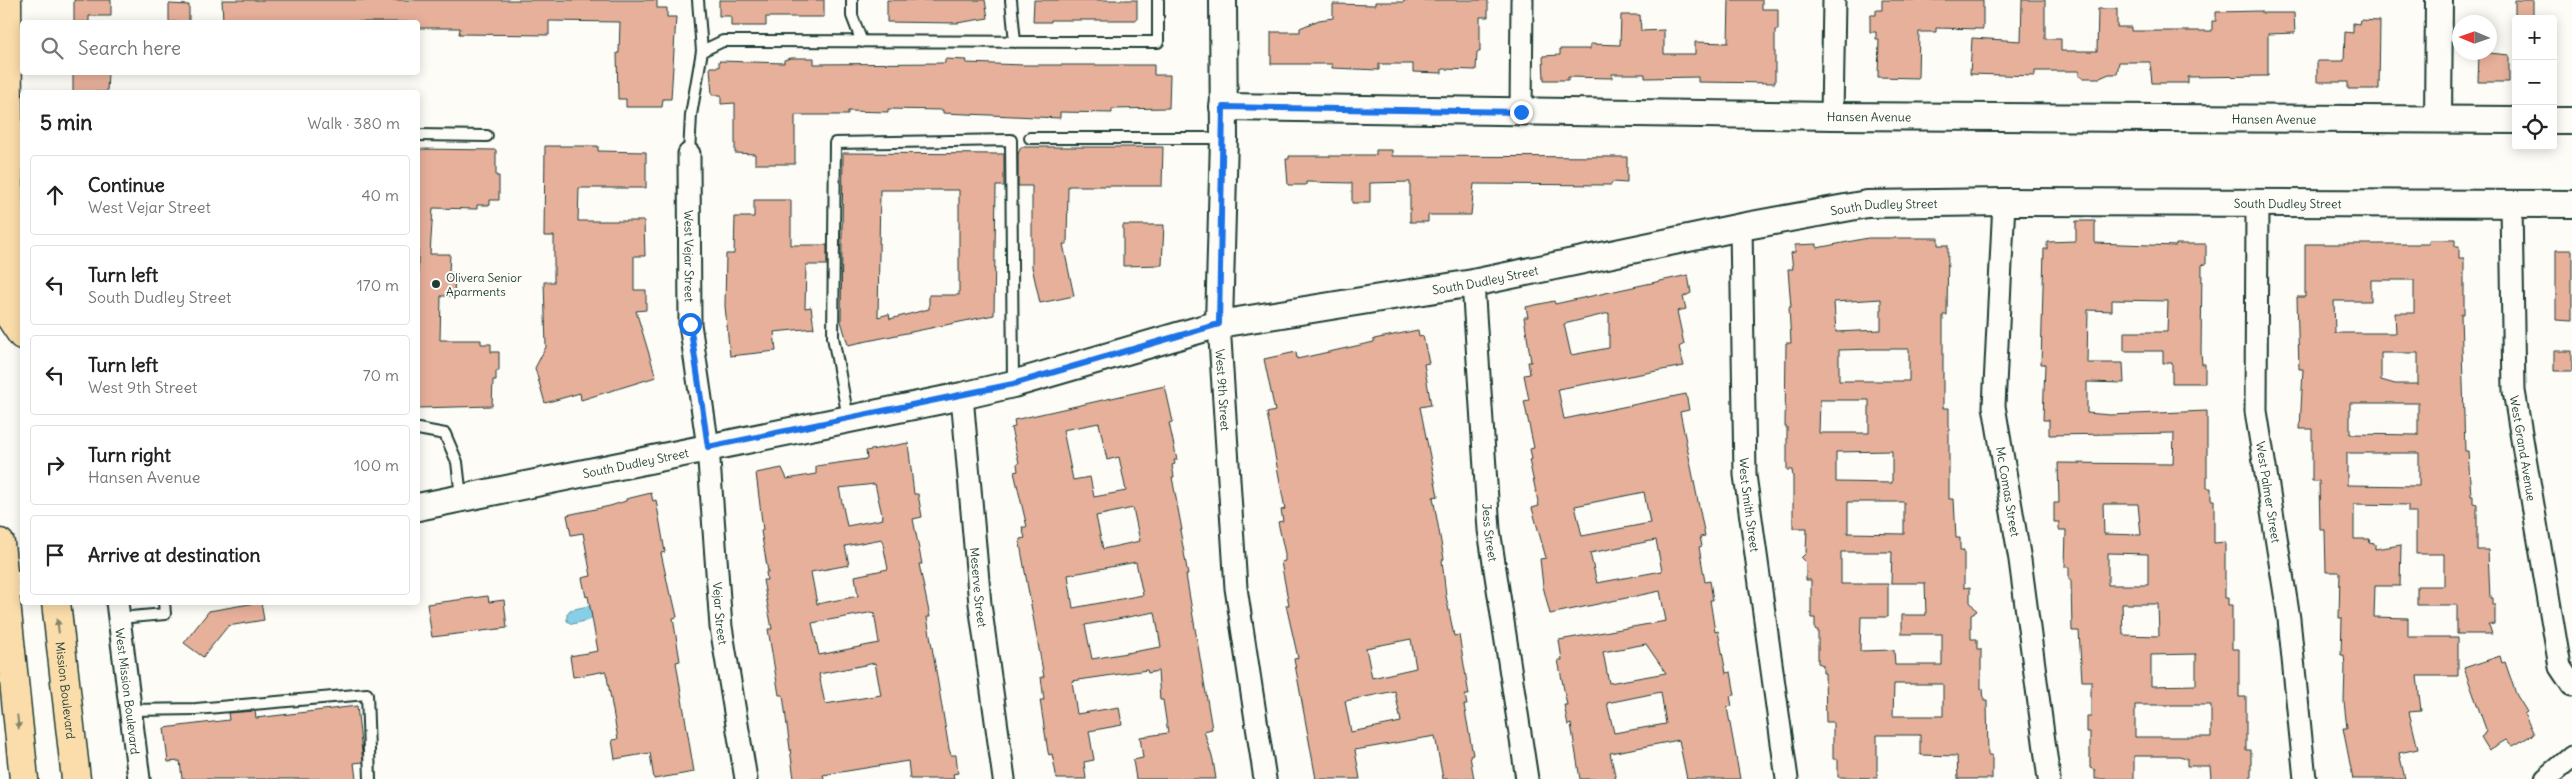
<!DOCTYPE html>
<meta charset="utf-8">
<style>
:root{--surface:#fff;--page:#f6f6f6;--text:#222;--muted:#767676;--line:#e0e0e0}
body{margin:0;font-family:Delius,sans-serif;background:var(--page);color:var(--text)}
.controls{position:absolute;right:15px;top:15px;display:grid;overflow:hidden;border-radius:5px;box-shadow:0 2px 12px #0003}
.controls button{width:45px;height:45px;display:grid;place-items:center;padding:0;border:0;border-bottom:1px solid var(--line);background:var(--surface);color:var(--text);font:25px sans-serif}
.compass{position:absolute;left:2452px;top:15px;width:45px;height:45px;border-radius:50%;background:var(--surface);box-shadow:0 2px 12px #0003;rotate:272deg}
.stop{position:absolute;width:15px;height:15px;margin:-11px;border:4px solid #1a73e8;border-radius:50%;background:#fff}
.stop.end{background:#1a73e8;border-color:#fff;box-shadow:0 1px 5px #0008}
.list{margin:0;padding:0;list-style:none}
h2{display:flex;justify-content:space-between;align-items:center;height:65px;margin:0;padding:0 20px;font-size:21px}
h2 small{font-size:16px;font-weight:400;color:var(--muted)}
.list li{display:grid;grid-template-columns:32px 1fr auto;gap:15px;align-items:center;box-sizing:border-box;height:80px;margin:0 10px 10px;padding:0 10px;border:1px solid var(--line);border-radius:5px}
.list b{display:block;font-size:19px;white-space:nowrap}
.list p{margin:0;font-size:16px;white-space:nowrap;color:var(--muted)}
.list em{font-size:16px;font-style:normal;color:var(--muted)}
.icon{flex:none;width:28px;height:28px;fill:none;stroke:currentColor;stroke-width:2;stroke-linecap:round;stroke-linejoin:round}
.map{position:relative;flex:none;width:2572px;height:779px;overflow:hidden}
.search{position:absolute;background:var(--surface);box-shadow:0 2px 12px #0003;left:20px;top:20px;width:400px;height:55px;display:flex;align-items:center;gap:12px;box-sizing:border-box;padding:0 18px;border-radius:5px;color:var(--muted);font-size:19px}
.panel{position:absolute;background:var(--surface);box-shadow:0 2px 12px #0003;left:20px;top:90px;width:400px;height:515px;border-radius:5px}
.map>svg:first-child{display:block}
</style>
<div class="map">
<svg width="2572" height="779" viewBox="0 0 2572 779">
<rect width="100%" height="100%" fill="#fdfcf7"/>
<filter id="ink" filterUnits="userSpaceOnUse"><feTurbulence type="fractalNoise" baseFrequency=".02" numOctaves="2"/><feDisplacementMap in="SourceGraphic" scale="10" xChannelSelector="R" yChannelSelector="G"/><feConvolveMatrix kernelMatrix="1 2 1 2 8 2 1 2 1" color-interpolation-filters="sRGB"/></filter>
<g filter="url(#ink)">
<!-- water -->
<path fill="#86cfe7" stroke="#5d959f" d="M588 606 592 607 593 619 572 624 567 621V614L570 610Z"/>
<!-- building -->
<path fill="#e6b09b" stroke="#1f3d34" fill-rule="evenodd" d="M74 0H111V16H89V22H74Z
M222 0H657V8H667V17H676L671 99H663L662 107H626V99H618L617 53H619L620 22 549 21V35L459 34 460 28H418V22H223Z
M719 0H824V17H766V26H731V16H719Z
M887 0H985L988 18 957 23 887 22Z
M1034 0H1137V20H1051V22H1033Z
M1404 0H1488V17H1480V52H1477L1476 70 1442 69V73L1413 72V64H1379V70L1332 68V64H1271V32H1300V28L1319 20 1333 18V4L1375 5V2H1404Z
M1729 0H1762V9H1778V30H1775V83L1698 82V77L1645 78V74H1612V78L1568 77V80H1544L1543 56 1560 55V49H1590V44L1620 45 1621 15H1640L1641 31 1664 30V54H1695V42L1728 43Z
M1882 0H1983V29L1936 28V32H1919L1918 78 1878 77 1879 39H1876V32H1870V15H1876V10H1882Z
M2022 0H2045V39H2061V51H2097L2098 9H2117V27H2131V31H2212V21H2216V12L2262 11V13H2294L2295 33 2268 34V76L2188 77V83H2152L2150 62H2119L2117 74H2109L2100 78H2083L2079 76V71H2035V76L1970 74 1972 38 2021 41Z
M2515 0H2533V19H2515Z
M169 4 189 5V22H169Z
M2360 20 2380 21 2379 89H2348V82H2317V61H2344L2345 32 2353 33V23L2359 24Z
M2479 52 2509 55V82H2478Z
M791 58H814V64L945 63V59L967 60 966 63 1024 65H1154V75H1170L1169 108 1112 109V113L1060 112V118L943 113V110L888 109V112L848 111V115H795V164H755V154L735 153V103L721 104V95H712L710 67H719V61L784 63V60Z
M79 72H108L107 92H73V74Z
M545 146H598V151L646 152V188H579L578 221H644L645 256H634V290H646V310L636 311 656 377 581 400 580 393 545 403 535 368 546 347 544 282H554V236H544Z
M1021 147H1163L1162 186H1068L1067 244H1063L1074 296 1040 303 1032 267V186H1018V154Z
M418 149 496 150V176H499V200H490V205H477V209L433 208 430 254H450L449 273H455L454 296H441L440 340H481V344H491V352H499V371H496V380H493L492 406 418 408Z
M1376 150H1392V156L1627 157V183L1612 182 1611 185 1474 184 1471 215H1428V222H1410V182L1370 183V203H1352V183L1306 182V185H1288L1286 159H1289V156H1351V155H1376Z
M843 153 1004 154V186H996L994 315 848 345 841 321ZM880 190H959V295H929V309L890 319 889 314 878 317Z
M754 200H791V245H827V265H806L805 308 811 307 814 328 774 332 776 351 730 356 725 306 726 254H734L735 217H754Z
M2076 221H2095V243L2176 246V244H2206V264L2202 265 2201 352 2202 364H2205V383H2172V363H2163V351H2124V332H2167L2168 301 2112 300V311L2088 310 2087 363H2123L2124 383 2087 382V413L2110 415 2207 411V488H2211V500H2214V543L2225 542V598H2228V605H2232V649H2239V697H2246V750H2251V779H2211L2210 766H2187V758L2179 756H2134V779H2095V770L2090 768V732H2087V717H2091V681H2082L2079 631H2072L2071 580H2069V567H2065L2066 530H2059V522H2054V503H2059L2058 463 2173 464 2174 433 2049 435V420H2043L2045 364H2041L2044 249H2047V242L2076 241ZM2103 504H2138L2141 535 2104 534ZM2108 553 2148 554V585H2108ZM2122 604H2158L2159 636 2123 635ZM2196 654V685L2151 686V655ZM2135 705H2211V737H2135Z
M1123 225H1164L1162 265 1123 266Z
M1868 238H1938V245H1948L1947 315H1943V408H1949V499H1954L1956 538H1960V550H1964V588L1970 587V602L1977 611 1971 614V639H1977V649H1981V689H1983L1984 701H1987L1988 755H1992V779H1958L1957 756 1920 755V735H1877V778L1838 777V759H1833V722H1826L1825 673H1823V665L1818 663V630H1815V618H1811V580H1806V563L1801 558 1806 553 1807 528H1793V478L1792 470H1787V427H1785L1786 343H1791L1789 307H1791L1788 269H1793L1791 253 1795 252V245L1817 244V248ZM1881 299V330L1836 332 1834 302ZM1874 349H1909V381H1839V350ZM1820 400H1869V433H1819ZM1892 451V483L1836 482V452ZM1848 502H1904V534L1848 533ZM1841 552H1892L1891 583H1925L1926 615H1902V634H1942V665H1895L1894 650 1860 651 1861 617H1888V584H1841ZM1894 684H1943V716H1893Z
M2429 240H2455V247H2459V258H2464V314H2461L2465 451H2468L2471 496H2473V503L2477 504V550H2488L2490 598H2492V605H2495V624L2489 625 2492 634H2457V605H2417V586H2444V554H2416V512H2408V505L2354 504V539H2370L2369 543 2375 544V549L2401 545 2400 586H2375L2374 617 2408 618V637H2458V676H2417L2421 711 2409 712 2418 749 2399 753 2405 779H2353L2343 728H2347L2344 702 2345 666 2344 655H2341L2342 618H2339L2340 572H2326L2325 530H2320L2319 481H2312V429H2300L2303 369H2299L2297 297H2305V244H2429ZM2371 280H2414V313H2395L2396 333H2335L2334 301H2371ZM2381 353H2418V384H2395L2381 380ZM2350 403H2418V435L2350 434ZM2347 453H2419V486L2347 485Z
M2556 250H2572V321L2556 320Z
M1688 275 1691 293 1683 297 1686 309 1677 311 1684 344 1679 347 1684 366 1558 389 1564 419 1686 394 1689 410 1680 412 1705 536 1700 537 1702 546 1699 547 1705 582 1710 581 1713 600H1710L1715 632 1718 631 1726 673 1731 672 1735 695 1730 696 1732 706 1727 707 1740 779H1687L1679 740 1610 753 1616 779H1580L1571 724 1568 725 1564 705H1567L1558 660H1562L1559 640 1666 621 1660 591 1550 614 1543 586 1540 559 1546 558 1532 508 1539 506 1529 460 1532 459 1530 449 1534 448 1524 401 1529 400 1524 375 1530 374 1528 362H1531L1524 317H1528L1526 307 1554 301 1555 304ZM1609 313V348L1571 355 1564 324ZM1644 492 1650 523 1582 536 1575 506ZM1656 540 1662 571 1597 583 1590 553ZM1646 644 1666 673 1609 683 1603 652ZM1661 692 1666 724 1614 733 1607 703Z
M1418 330 1419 337 1423 336 1429 363 1424 364 1431 405 1420 407 1438 496 1433 497 1444 559 1442 560 1446 596 1454 636 1459 635 1469 695H1465L1467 705H1464L1473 755 1470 756 1474 779H1443L1435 736 1355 750 1360 779H1316L1294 659 1298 658 1286 605H1289L1281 562 1285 561V554L1278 522 1283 521 1281 510 1285 509 1267 413 1275 411 1264 359 1296 352 1297 359 1374 342V339ZM1411 639 1416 668 1372 678 1366 648ZM1395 691 1401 722 1351 732 1345 701Z
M2554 351H2572V371H2554Z
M1165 386 1173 422 1169 423 1177 460H1174L1175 464 1172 465 1174 477H1172L1182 530H1180L1188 575H1186L1212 729 1204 731 1213 760 1216 779H1136L1133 760 1143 758 1140 737 1168 733 1163 700H1160L1158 671 1148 673 1147 670 1072 681 1077 714 1119 707 1122 725 1089 731 1094 760 1084 762 1086 779H1057L1052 754 1049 755 1048 752 1040 700H1044L1041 677H1044L1020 544V539L1025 538 1022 527H1027L1014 472 1018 471 1017 464 1019 463 1011 428 1015 427 1014 420ZM1099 423 1107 460 1119 457 1126 491 1094 497 1090 477 1073 480 1063 430ZM1133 508 1140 541 1103 549 1096 516ZM1136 562 1143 595 1073 608 1068 575ZM1155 612 1161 647 1092 659 1085 625Z
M908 443 914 494H918L922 517 913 519 922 564H919L930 617H927L949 749 951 755H956L958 773 953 774 954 779H910L908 761 823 775 824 779H794L783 695H779L768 629H772L763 580H767L766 572H768L761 531 763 530 756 473 782 468 787 479 816 474V466L867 459 866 451ZM875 484 883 519 847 526 839 488ZM882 539 888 569 855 576 858 596 817 604 811 572 849 565 845 546ZM874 612 879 643 819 655 812 623ZM875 663 881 695 825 704 819 674Z
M651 493 653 501 656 500 665 552 661 553 670 595H672L677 617 673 618 680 661 676 662 694 772 654 779 650 753 615 759 612 740 618 739 606 671 573 677 570 656 598 651 588 596 586 597 582 578 591 576 583 533 571 535 567 515 610 506 626 501V499Z
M488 596 489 602 504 600 507 628 432 637 427 604Z
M261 602 264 620 228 626 203 657 184 643 209 611Z
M2500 656 2502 663 2505 662 2516 694 2527 712 2524 714 2534 734 2513 746 2506 740 2489 750 2481 737 2487 732 2464 668Z
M357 706 363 762 354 763 356 779H182L180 761 168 762 164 728 229 720 228 713 255 711 256 718Z"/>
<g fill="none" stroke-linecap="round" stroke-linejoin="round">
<defs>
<path id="service" d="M852 0V16L862 42
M1011 0 1015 42
M702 51 723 41 1158 42V0
M418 135 487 136
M1030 138H1223
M689 154 691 115 702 51 698 0
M848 418 833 337 835 143 1011 140 1013 383
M418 429 445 434 457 462 461 497
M119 618 165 614 164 602
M130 710 196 709 367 694 370 779"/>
<g id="minor">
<path d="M1521 112 1522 0"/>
<path d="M1832 116 1834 0"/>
<path id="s1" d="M689 154 690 324 708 447 721 627 746 779"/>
<path id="s2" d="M2004 202 1994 406 2020 560 2049 779"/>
<path id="s3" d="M2257 204 2256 411 2289 619 2305 779"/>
<path id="s4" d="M2511 205 2514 391 2560 667 2572 685"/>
<path id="s5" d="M1741 227 1745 475 1787 779"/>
<path id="s6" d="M1473 283 1489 530 1527 779"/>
<path id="s7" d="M1219 324 1236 588 1265 779"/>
<path id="s8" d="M962 396 980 604 1004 779"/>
<path id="s9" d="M117 602 139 779"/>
<path d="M2546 779 2572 757"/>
</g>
<g id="tertiary">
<path id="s10" d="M1223 107 1832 116 2516 120"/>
<path d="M2438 118 2439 0"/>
<path d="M2553 121H2572"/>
<path d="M1219 324 1224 138 1223 0"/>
<path id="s11" d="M418 507 962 396 1013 384 1219 324 1473 283 1741 227 1867 204 2004 202 2572 204"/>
<path d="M3 587 22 584"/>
</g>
<g id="primary">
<path d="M7 0 10 317 22 335"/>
<path d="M0 543 24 779"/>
<path id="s12" d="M56 602 76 779"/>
</g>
</defs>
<!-- service casing -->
<use href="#service" stroke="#1f3d34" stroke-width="14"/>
<!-- minor casing -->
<use href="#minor" stroke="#1f3d34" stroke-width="25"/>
<!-- tertiary casing -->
<use href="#tertiary" stroke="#1f3d34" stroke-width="30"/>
<!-- primary casing -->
<use href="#primary" stroke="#1f3d34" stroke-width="31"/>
<!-- service -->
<use href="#service" stroke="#fdfcf7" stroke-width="10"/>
<!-- minor -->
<use href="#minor" stroke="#fdfcf7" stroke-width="21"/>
<!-- tertiary -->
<use href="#tertiary" stroke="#fdfcf7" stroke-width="26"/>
<!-- primary -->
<use href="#primary" stroke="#fbddab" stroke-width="28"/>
</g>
<!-- one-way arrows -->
<defs><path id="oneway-solid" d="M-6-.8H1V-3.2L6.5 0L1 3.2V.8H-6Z" transform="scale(1.25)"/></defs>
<g fill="#82856a">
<use href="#oneway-solid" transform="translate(58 626) rotate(-97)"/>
<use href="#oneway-solid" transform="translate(18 722) rotate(84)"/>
</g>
</g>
<g fill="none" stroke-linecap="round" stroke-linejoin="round" filter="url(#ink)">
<!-- route -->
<path stroke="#1a73e8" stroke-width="6" d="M690 324 708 447 1013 384 1219 324 1223 107 1521 112"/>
</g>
<!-- markers -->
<circle fill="#1f3d34" stroke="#fdfcf7" stroke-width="2" cx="436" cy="284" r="5"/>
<g text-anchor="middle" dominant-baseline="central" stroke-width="4" stroke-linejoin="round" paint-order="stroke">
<!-- street labels -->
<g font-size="12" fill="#1f3d34" stroke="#fdfcf7">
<text stroke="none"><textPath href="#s10" startOffset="646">Hansen Avenue</textPath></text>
<text stroke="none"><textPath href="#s10" startOffset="1051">Hansen Avenue</textPath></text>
<text stroke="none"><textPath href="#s11" startOffset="1902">South Dudley Street</textPath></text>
<text stroke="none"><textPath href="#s11" startOffset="1498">South Dudley Street</textPath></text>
<text stroke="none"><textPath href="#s1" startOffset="102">West Vejar Street</textPath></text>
<text stroke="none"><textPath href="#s11" startOffset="1092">South Dudley Street</textPath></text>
<text stroke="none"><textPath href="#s7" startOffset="66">West 9th Street</textPath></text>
<text stroke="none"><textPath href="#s4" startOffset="244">West Grand Avenue</textPath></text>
<text stroke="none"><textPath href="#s11" startOffset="222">South Dudley Street</textPath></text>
<text stroke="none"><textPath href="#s2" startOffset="291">Mc Comas Street</textPath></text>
<text stroke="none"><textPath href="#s3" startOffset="289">West Palmer Street</textPath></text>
<text stroke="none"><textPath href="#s5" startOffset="278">West Smith Street</textPath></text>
<text stroke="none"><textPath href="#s6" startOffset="250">Jess Street</textPath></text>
<text stroke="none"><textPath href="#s8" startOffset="192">Meserve Street</textPath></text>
<text stroke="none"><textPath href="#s1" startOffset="461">Vejar Street</textPath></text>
<text stroke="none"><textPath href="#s12" startOffset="89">Mission Boulevard</textPath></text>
<text stroke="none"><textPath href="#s9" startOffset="90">West Mission Boulevard</textPath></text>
</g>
<!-- poi labels -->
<g font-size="12" fill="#1f3d34" stroke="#fdfcf7" text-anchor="start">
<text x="446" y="277">Olivera Senior<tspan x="446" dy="14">Aparments</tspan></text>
</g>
</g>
</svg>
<div class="controls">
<button>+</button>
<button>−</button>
<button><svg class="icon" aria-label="locate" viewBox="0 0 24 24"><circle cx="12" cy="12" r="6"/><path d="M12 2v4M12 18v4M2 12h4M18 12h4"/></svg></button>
</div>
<svg class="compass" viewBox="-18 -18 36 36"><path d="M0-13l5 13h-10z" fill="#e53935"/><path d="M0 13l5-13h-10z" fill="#767676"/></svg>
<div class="stop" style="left:690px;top:324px"></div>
<div class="stop end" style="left:1521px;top:112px"></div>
<div class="search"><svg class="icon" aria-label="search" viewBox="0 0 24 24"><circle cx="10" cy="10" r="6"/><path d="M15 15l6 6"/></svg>Search here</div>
<section class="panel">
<h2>5 min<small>Walk · 380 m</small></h2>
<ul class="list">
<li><svg class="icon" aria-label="ahead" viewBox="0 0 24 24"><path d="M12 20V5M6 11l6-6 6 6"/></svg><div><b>Continue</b><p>West Vejar Street</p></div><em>40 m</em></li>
<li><svg class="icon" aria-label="left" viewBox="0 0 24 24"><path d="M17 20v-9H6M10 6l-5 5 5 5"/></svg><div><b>Turn left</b><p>South Dudley Street</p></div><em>170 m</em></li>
<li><svg class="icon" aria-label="left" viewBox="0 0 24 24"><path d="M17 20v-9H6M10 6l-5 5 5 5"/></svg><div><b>Turn left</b><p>West 9th Street</p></div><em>70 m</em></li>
<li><svg class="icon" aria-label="right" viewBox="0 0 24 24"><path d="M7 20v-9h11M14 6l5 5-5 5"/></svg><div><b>Turn right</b><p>Hansen Avenue</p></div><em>100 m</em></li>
<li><svg class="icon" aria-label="arrive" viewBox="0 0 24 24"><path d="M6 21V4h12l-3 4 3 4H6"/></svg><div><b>Arrive at destination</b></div></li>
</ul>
</section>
</div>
